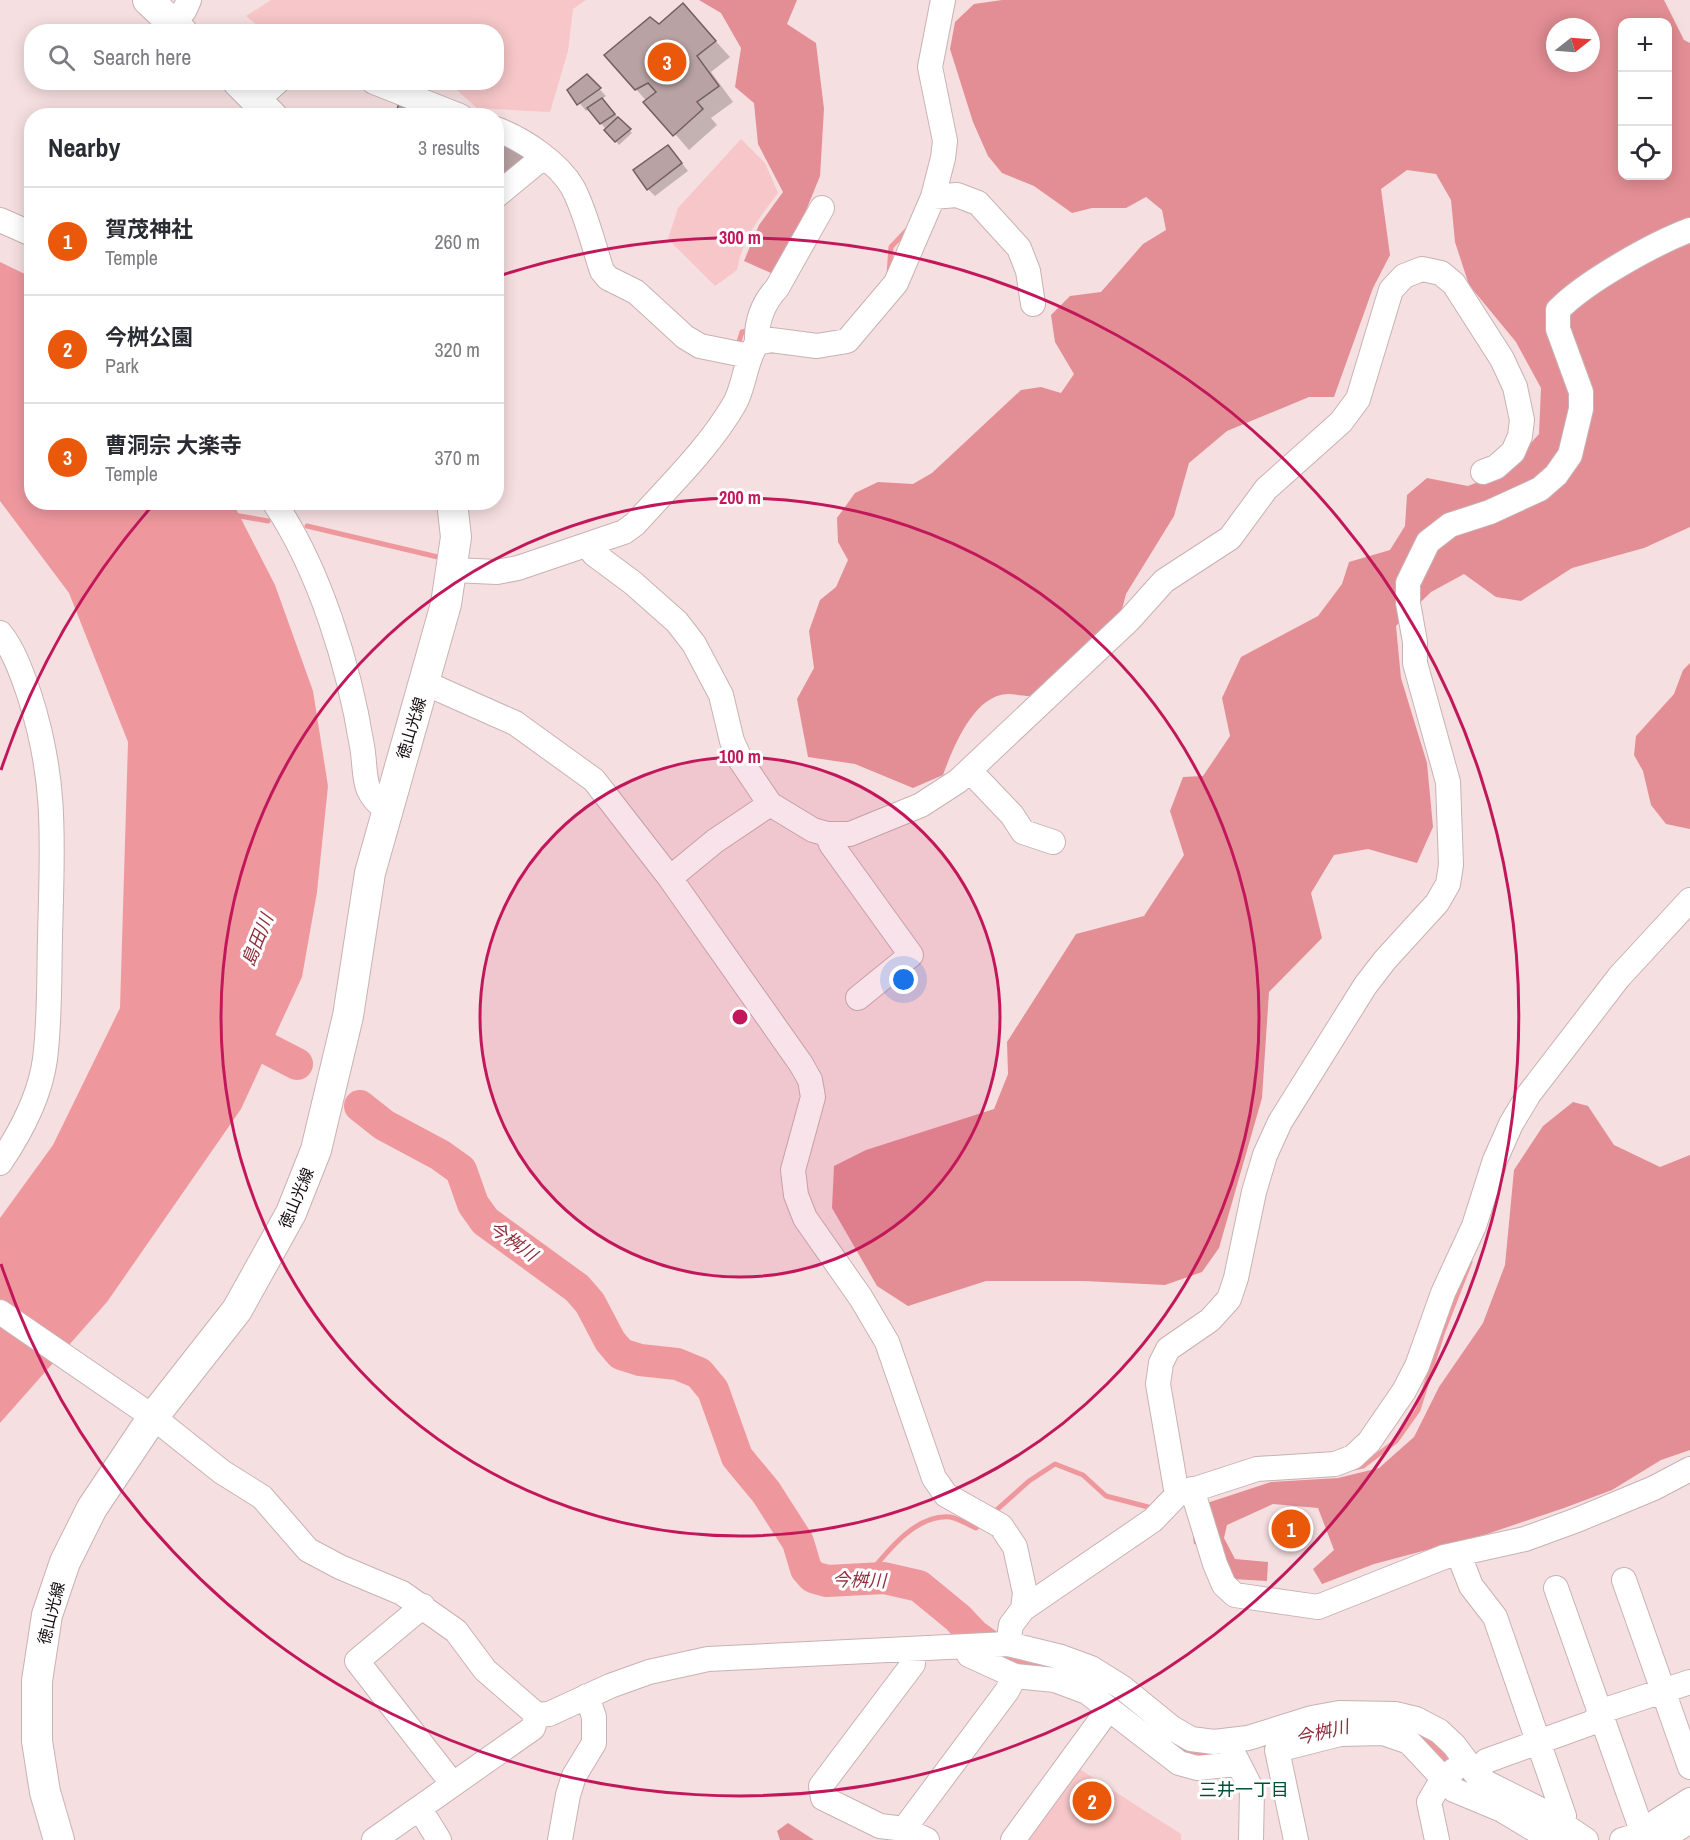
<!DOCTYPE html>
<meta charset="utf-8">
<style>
:root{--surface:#fff;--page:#f7f7f7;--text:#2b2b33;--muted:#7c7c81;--line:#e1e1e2;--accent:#ea580c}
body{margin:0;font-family:"Archivo Narrow","Noto Sans JP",sans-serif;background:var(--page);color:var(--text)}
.controls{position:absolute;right:18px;top:18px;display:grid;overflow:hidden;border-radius:12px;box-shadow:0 3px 15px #0003}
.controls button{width:54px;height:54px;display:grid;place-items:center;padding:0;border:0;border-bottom:2px solid var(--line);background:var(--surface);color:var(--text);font:30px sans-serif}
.compass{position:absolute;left:1546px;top:18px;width:54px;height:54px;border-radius:50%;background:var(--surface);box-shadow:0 3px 15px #0003;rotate:73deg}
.you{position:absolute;left:904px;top:980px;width:21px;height:21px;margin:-15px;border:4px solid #fff;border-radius:50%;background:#1a73e8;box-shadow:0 0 0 9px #1a73e833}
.badge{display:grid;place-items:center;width:39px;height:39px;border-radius:50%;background:var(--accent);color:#fff;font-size:20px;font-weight:700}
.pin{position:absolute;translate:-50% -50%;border:3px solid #fff;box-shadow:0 2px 6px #0006}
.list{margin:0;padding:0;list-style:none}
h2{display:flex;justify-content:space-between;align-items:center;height:78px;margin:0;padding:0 24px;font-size:26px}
h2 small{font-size:20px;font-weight:400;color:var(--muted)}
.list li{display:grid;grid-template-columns:39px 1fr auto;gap:18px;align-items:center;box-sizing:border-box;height:108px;padding:0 24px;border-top:2px solid var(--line)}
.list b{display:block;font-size:22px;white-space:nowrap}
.list p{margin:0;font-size:20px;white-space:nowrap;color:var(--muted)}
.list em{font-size:20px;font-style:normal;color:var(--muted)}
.icon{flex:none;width:33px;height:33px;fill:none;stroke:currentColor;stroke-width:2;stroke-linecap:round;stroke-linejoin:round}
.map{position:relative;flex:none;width:1690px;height:1840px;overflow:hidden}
.search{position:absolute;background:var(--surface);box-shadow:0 3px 15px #0003;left:24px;top:24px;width:480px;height:66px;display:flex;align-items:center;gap:15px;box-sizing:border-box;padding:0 21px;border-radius:24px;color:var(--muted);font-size:22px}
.panel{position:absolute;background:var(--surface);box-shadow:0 3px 15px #0003;left:24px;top:108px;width:480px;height:402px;border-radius:24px}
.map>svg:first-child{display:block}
</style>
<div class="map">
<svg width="1690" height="1840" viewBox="0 0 1690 1840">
<rect width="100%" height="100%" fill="#f6dfe0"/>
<!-- green -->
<path fill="#f6c6c8" d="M271 0H586L573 9 568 51 550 112 477 108 449 83 496 82V32L264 31 246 16Z
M741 139 765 163 778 193C760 217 742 239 737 270L715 286 668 239 678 208Z
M1078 1768 1181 1834V1840H1026Z"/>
<!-- forest -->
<path fill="#e38e94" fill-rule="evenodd" d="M699 0H797L787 24 816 43 824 109 820 176 805 213 771 273 744 261 759 225 783 192 758 144 754 103 735 87 741 48 721 13Z
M1002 0H1664L1684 40 1690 43V527L1644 548 1572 568 1521 601 1496 597 1464 574 1431 592 1396 626 1401 678 1427 763 1433 827 1417 863 1368 849 1334 855 1311 893 1322 938 1269 992 1262 1098 1219 1248 1202 1272 1165 1285 1084 1281H986L908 1306 877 1286 832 1208 834 1166 866 1150 994 1109 1008 1074 1007 1042 1076 934 1144 916 1184 855 1170 811 1183 777 1203 776 1230 736 1222 698 1241 657 1318 616 1342 584 1349 562 1390 550 1405 526 1407 495 1427 478 1468 486 1506 471 1539 434 1541 388 1516 342 1469 285 1455 242 1451 200 1436 174 1407 170 1381 189 1390 255 1373 288 1334 397H1309L1227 431 1189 463 1174 516 1126 594 1119 621 1061 673 1030 696C1023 696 1014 694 1007 694 973 696 953 748 943 775L913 788 855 764 808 757 797 699 814 668 809 631 820 600 836 587 848 560 838 542 837 518 855 493 878 482 913 484 932 473 1021 390 1041 387 1061 393 1074 374 1055 342 1051 315 1070 296 1101 292 1143 244 1166 230 1162 210 1146 197 1126 208H1092L1072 213 1034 186 1002 173 988 156 973 122 950 49 955 22 974 4ZM1622 22H1668V176H1622ZM1555 27H1591V63H1555Z
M1690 663V829L1666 824 1651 805 1643 771 1634 755 1636 736 1674 694 1683 670Z
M1573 1102 1588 1106 1614 1145 1660 1167 1690 1155V1450L1661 1460 1612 1490 1564 1508 1487 1534 1374 1564 1322 1584 1313 1569 1334 1550 1318 1508 1273 1504 1227 1525 1224 1538 1235 1559 1268 1562 1267 1581 1232 1579 1215 1548 1194 1544 1191 1520 1207 1503 1271 1482 1338 1478 1379 1468 1414 1437 1439 1387 1483 1323 1505 1265 1514 1170 1543 1126Z
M788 1823 814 1840H780L777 1831Z"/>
<!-- water -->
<path fill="#ee989e" d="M0 262 31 277 32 502 233 503 275 585 313 691 328 786 317 892 302 977 241 1109 107 1302 0 1423V1218L53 1145 120 1008 128 742 69 593 0 501Z"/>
<!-- shadow -->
<path fill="#0003" d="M683 5 730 57 711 72 733 102 711 118 717 125 689 150 636 89 659 26Z
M587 76 606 96 602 99 632 133 619 145 589 109 586 111 569 90Z
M675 154 688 171 655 196 648 189Z"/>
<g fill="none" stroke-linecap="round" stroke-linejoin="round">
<!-- stream -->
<path stroke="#ee989e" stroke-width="5" d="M889 275 891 247 909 228
M737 348 742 332 751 330
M234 515 268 521
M307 526 442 558
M1353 1468 1363 1466 1396 1441 1418 1410 1443 1331 1470 1262
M992 1514 1029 1481 1055 1464 1083 1475 1106 1496 1152 1508
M863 1581C884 1556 913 1514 950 1517 958 1518 969 1525 976 1528L982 1522"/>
<!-- river -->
<path stroke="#ee989e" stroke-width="32" d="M231 1030 297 1064
M360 1106 384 1125 440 1155 461 1170 473 1204 485 1221 577 1288 590 1303 610 1341 621 1354 640 1360 677 1364 699 1373 713 1390 737 1457 766 1492 798 1542 806 1569 813 1577 827 1581 884 1578 919 1586 958 1618 974 1635 1003 1656 1016 1663 1060 1668 1089 1682 1121 1701 1171 1746 1199 1757 1231 1753
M1376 1724C1402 1724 1434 1737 1449 1759 1457 1771 1462 1785 1476 1791"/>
</g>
<!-- building -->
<path fill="#b8a2a3" stroke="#735f60" stroke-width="1.5" d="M683 3 716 41 697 56 719 86 697 102 703 109 673 136 643 102 656 92 648 83 635 90 604 55 650 17 659 24Z
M587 74 601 88 577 105 567 90Z
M602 98 615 114 600 124 587 108Z
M399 104 416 112 418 106 433 116H394Z
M618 117 631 129 615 142 604 130Z
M511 141 526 159 496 182V151Z
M668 145 682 163 647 190 633 170Z"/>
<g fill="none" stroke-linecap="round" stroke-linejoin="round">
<defs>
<path id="minor" d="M171 22 184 11 189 0
M374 82 460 116
M257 100 277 82
M496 129C523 139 559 163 573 188 586 213 593 244 602 271L608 278 636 292 685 337 700 346 749 356
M496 196 542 158
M933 197 957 195 978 203 1019 248 1028 271 1033 304
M0 220 32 234
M757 343C756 321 763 303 777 288L822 208
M274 502C320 570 349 666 362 746 367 774 360 792 387 810
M587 545 594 554 633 583 677 622 694 644 721 695 732 741 741 761 770 804 813 830 827 834H850L921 805 958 781 1129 620 1164 581 1230 538 1266 489 1341 422 1358 399 1391 290 1404 276 1422 269 1441 273 1454 284 1502 359 1515 387 1522 420 1520 436 1513 452 1496 467 1483 472
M453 570 497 572 518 568 624 532 635 524C670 485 709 448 735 403 745 384 745 361 757 343L771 340 817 346 847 341 896 283 933 197 943 158 945 141 930 67 943 0
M0 633C14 650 22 674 29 694 58 782 52 847 50 937 49 977 50 1020 45 1059 40 1097 21 1132 0 1163
M425 683 515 723 594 780 670 878 801 1064 810 1080 813 1097 793 1170 796 1195 805 1218 861 1298 887 1342 934 1478 946 1495 1001 1526 1015 1547 1025 1593 1023 1609
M970 771 1012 815 1023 832 1053 842
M827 834 831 844 911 955 858 998
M670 878 715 841 770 804
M0 1312 153 1417 222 1472 262 1497 308 1550 340 1567 402 1593 456 1631 485 1670 537 1715 549 1714 610 1686 649 1672 708 1659 1008 1644 1061 1657 1091 1668 1123 1688 1172 1728 1191 1739 1214 1742 1248 1738 1312 1718 1339 1713 1395 1714 1416 1719 1439 1731 1454 1745 1475 1773 1487 1783 1543 1811 1586 1840
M1192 1489 1215 1564 1224 1585 1235 1595 1318 1607 1444 1557 1525 1539 1577 1520 1654 1488 1690 1469
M1177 1495 1158 1384 1161 1363 1168 1349 1210 1320 1229 1299 1236 1278 1254 1192 1265 1155 1280 1122 1365 986 1385 960 1437 903 1448 884 1451 865 1448 782 1415 663V642L1408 603V583L1428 542 1450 525 1490 512 1540 489 1556 475 1570 455 1581 409V392L1558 329V310C1585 282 1653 244 1690 230
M1459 1555 1471 1586 1495 1617 1564 1816 1561 1824
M1624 1580 1690 1767
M1556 1588 1642 1831
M423 1606 357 1661 452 1783
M1008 1644 1011 1625 1023 1609 1153 1520 1177 1495 1257 1469 1335 1464 1353 1457 1369 1442 1404 1391 1417 1366 1443 1293 1474 1226 1495 1160 1511 1124 1529 1094 1619 977 1690 900
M966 1647 969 1655 1015 1676 1055 1680 1087 1692 1179 1763 1197 1768 1237 1764
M912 1649 913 1664 821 1786 823 1798 880 1826 904 1829 927 1840
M1231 1749 1252 1790 1251 1840
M1475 1773 1486 1761 1591 1723 1608 1709 1690 1682
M420 1809 439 1840
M904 1829 1007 1691 1015 1676
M374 1840 533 1728 537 1715
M560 1840 568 1795 574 1776 594 1743V1717L587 1696
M1013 1840 1108 1710
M1296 1840 1277 1750 1340 1734 1383 1733 1409 1742 1454 1790 1502 1810 1552 1840
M1437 1840 1429 1802 1443 1778 1454 1770
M1622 1840 1632 1837 1690 1800
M1660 1840 1690 1821"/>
<path id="major" d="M148 0 182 32
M238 82 272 116
M59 1840 45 1792 37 1741V1681L47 1615 65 1562 92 1508 153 1417 237 1310 291 1213 316 1150 348 1016 370 873 446 604 456 537 452 502"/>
</defs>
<!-- minor casing -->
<use href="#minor" stroke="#c8b2b3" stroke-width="26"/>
<!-- major casing -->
<use href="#major" stroke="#c8b2b3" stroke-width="32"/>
<!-- minor -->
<use href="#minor" stroke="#fff" stroke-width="24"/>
<!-- major -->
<use href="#major" stroke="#fff" stroke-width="30"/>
</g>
<!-- distance rings -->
<circle cx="740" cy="1017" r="260" fill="#c2185b" fill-opacity=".12"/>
<g fill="none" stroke="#c2185b" stroke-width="3">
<circle cx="740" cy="1017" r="260"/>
<circle cx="740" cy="1017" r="519"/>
<path d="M1 770A779 779 0 0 1 152 506M499 276A779 779 0 1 1 1 1264"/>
</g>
<g text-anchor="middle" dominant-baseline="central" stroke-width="6" stroke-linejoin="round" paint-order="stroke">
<!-- street labels -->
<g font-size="16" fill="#120a0b" stroke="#fff">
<text transform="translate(411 728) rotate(-73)">徳山光線</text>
<text transform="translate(296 1198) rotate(-67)">徳山光線</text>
<text transform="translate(51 1613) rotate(-76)">徳山光線</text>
</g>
<!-- water labels -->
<g font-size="18" font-style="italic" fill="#912e3d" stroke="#fff">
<text transform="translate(257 940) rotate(-68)">島田川</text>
<text transform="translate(513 1241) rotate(36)">今桝川</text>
<text transform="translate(859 1580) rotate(1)">今桝川</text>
<text transform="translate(1322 1732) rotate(-13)">今桝川</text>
</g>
<!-- neighbourhood labels -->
<g font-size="18" fill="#004f37" stroke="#fff">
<text x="1244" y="1789">三井一丁目</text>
</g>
</g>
<circle cx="740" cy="1017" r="9" fill="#c2185b" stroke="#fff" stroke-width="3"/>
<g font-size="18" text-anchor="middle" font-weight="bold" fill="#c2185b" stroke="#fff" stroke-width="6" stroke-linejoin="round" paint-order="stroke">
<text x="740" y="244">300 m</text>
<text x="740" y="504">200 m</text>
<text x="740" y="763">100 m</text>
</g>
</svg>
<div class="controls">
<button>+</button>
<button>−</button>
<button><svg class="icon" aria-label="locate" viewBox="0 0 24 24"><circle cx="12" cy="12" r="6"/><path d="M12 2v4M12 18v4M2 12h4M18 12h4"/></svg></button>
</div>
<svg class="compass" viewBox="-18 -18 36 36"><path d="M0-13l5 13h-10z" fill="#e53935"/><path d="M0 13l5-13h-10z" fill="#7c7c81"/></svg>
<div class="you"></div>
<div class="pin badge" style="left:1291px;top:1529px">1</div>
<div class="pin badge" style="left:1092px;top:1801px">2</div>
<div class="pin badge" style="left:667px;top:62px">3</div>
<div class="search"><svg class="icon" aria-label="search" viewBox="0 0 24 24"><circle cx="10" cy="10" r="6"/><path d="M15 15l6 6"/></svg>Search here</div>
<section class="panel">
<h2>Nearby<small>3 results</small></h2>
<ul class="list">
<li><span class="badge">1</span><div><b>賀茂神社</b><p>Temple</p></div><em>260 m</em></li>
<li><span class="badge">2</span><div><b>今桝公園</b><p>Park</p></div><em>320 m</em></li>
<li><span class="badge">3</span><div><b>曹洞宗 大楽寺</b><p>Temple</p></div><em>370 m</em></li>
</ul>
</section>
</div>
